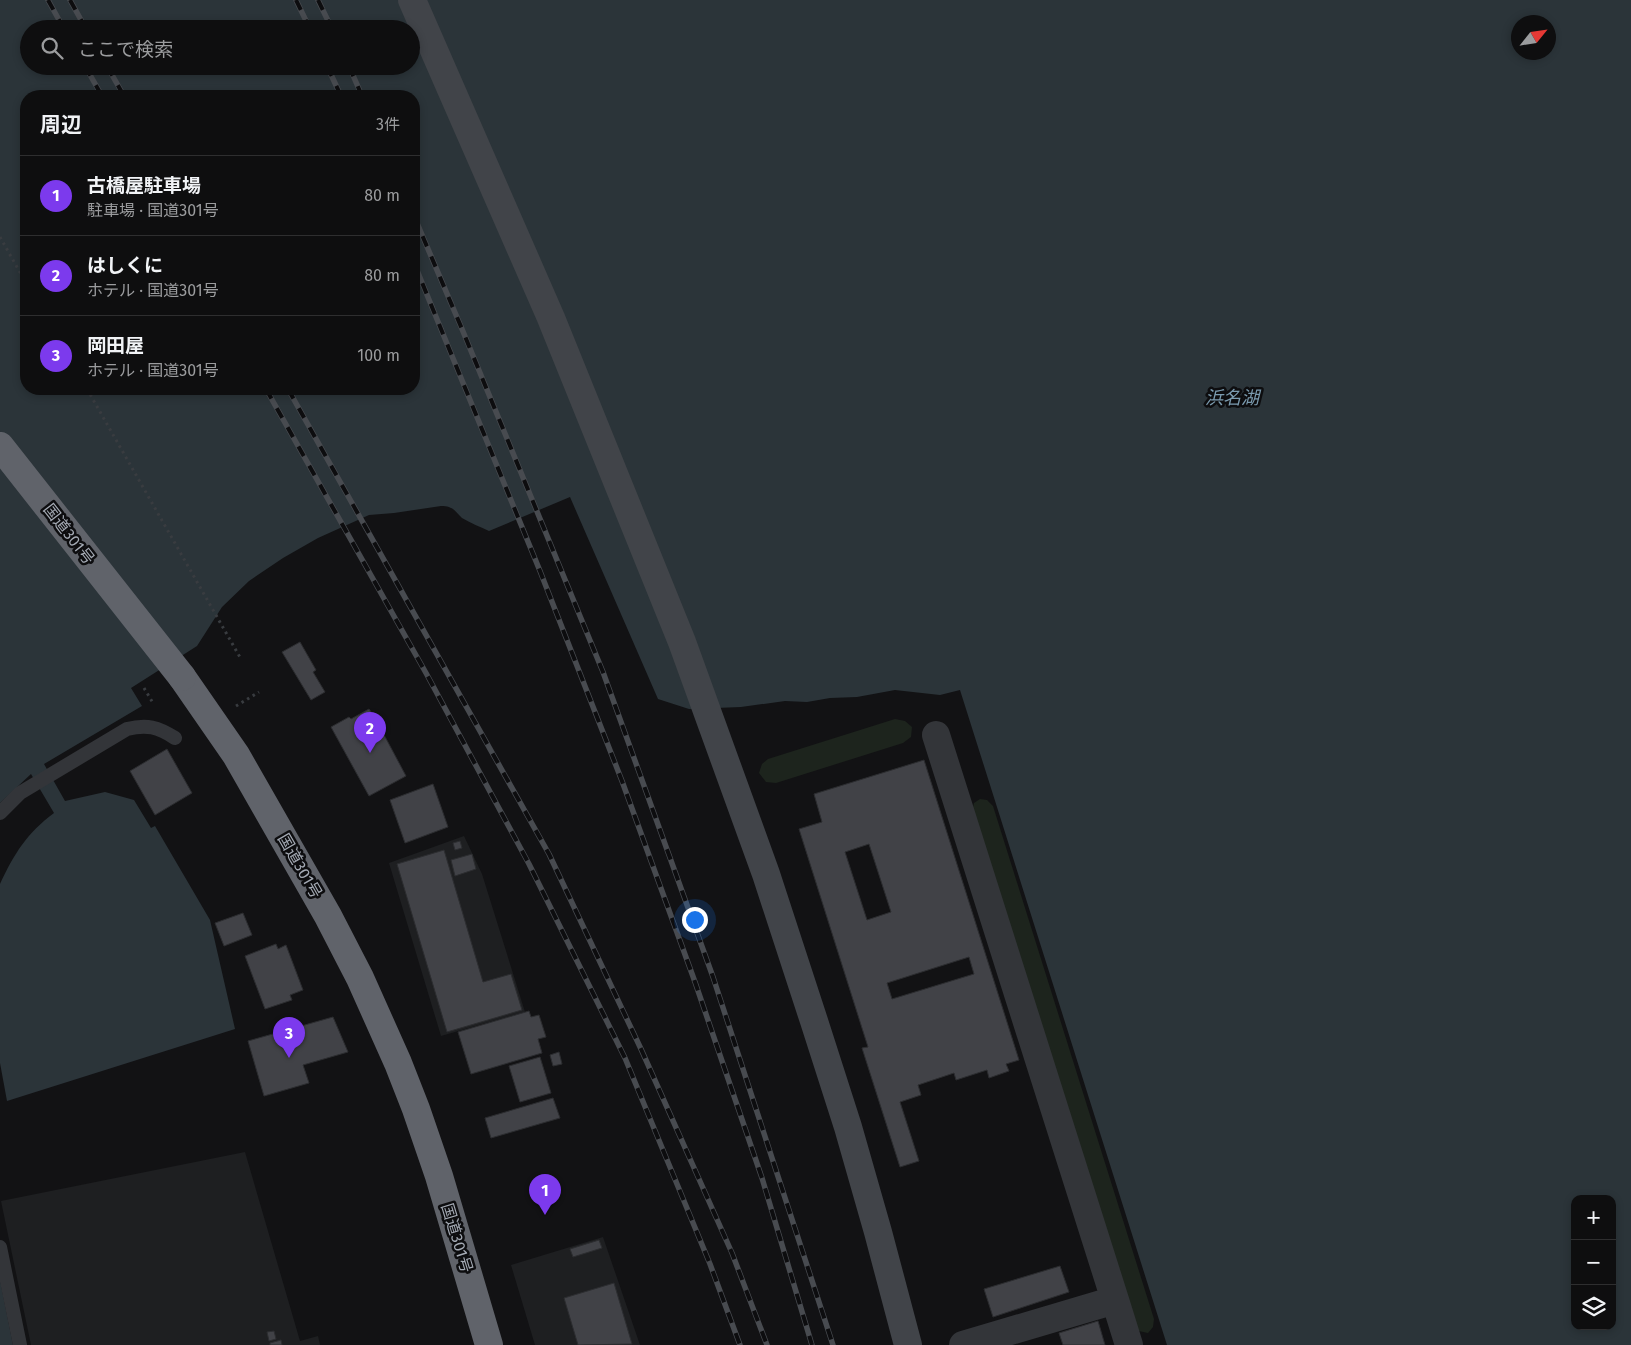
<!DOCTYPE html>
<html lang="ja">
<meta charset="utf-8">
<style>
:root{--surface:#0e0e0f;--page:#1c1c1d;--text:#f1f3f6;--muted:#9b9c9e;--line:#2e2e2f;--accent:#7c3aed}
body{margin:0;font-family:"Fira Sans","Noto Sans JP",sans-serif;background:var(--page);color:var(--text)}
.controls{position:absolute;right:15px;bottom:15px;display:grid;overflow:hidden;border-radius:10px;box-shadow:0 2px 8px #0003}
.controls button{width:45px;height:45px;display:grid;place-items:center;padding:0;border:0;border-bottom:1px solid var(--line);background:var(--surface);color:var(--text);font:25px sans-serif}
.compass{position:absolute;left:1511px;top:15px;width:45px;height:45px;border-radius:50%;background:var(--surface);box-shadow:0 2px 8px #0003;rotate:60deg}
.you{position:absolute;left:694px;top:919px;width:18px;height:18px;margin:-12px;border:4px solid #fff;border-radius:50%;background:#1a73e8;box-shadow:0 0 0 8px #1a73e833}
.badge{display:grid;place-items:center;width:32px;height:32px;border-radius:50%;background:var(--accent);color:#fff;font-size:16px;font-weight:700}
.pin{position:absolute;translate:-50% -41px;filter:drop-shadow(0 1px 2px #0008)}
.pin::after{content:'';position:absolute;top:26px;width:18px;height:15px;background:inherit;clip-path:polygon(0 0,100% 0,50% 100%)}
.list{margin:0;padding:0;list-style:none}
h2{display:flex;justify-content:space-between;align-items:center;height:65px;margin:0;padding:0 20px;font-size:21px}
h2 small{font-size:16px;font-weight:400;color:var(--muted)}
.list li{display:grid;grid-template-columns:32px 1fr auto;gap:15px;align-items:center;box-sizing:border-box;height:80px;padding:0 20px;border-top:1px solid var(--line)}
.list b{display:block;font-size:19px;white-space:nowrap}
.list p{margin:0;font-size:16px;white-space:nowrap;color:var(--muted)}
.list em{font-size:16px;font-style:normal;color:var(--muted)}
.icon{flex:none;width:28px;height:28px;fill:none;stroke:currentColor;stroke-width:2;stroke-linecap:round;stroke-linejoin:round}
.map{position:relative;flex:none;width:1631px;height:1345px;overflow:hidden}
.search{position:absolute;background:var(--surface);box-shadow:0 2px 8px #0003;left:20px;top:20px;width:400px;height:55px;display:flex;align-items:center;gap:12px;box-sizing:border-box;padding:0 18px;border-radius:28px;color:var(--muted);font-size:19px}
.panel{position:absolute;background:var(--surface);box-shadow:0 2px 8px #0003;left:20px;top:90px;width:400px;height:305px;border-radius:20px}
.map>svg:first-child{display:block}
</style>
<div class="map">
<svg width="1631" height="1345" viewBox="0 0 1631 1345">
<rect width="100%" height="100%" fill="#121214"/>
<!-- built -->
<path fill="#1e1f21" d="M464 836 482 874 525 1012 441 1036 389 863Z
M245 1152 300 1341 318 1336 320 1345H31L1 1201Z
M603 1237 640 1345H535L511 1265Z"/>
<!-- green -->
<path fill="#1d241d" d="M895 719 905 721 912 727 911 737 903 743 776 783 766 782 759 773 762 764 768 759Z
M980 799 987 800 993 806 1154 1319 1153 1327 1148 1333 1139 1331 1134 1324 972 812 974 803Z"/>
<!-- water -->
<path fill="#2b3439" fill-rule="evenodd" d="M0 0H1631V1345H1167L960 690 940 695 895 690 857 697 830 698 807 702 785 701 741 707 689 709 658 699 570 497 489 531C481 527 470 523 462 518 455 511 453 506 441 506L394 513 369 515 318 538 283 558 249 581 222 607 197 646 131 688 142 706 44 764 65 801 105 792 134 800 151 828 155 826 210 920 235 1029 7 1101 0 1063V884C14 854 27 833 54 813L31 774 0 803ZM1518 22H1548V52H1518ZM29 29H411V66H29ZM26 96H414V389H26ZM1575 1199H1612V1326H1575Z
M0 1280 13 1345H0Z"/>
<!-- building -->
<path fill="#414247" stroke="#2c2d30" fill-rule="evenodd" d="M300 642 316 670 313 672 325 692 311 700 282 652Z
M369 709 374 716 377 715 385 730 382 731 406 776 369 796 331 727 349 717 351 719Z
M167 749 192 793 155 815 130 771Z
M924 760 1019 1060 1006 1064 1009 1071 989 1078 987 1070 956 1080 954 1073 918 1085 921 1095 900 1102 919 1161 900 1167 862 1048 868 1047 799 829 822 822 814 794ZM869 844 891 912 867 920 845 852ZM969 957 974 974 892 999 887 983Z
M433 784 448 827 405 843 390 800Z
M460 841 462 848 455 850 453 843Z
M444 850 483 982 511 974 522 1010 447 1032 397 864Z
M472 854 476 869 455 876 451 860Z
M243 913 252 935 224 946 215 923Z
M276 944 278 949 286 945 303 990 290 995 292 1000 265 1009 245 956Z
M529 1011 531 1017 539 1015 546 1037 538 1039 542 1053 471 1074 458 1032Z
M333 1017 348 1052 303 1065 309 1083 264 1096 248 1041Z
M559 1052 562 1064 553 1066 550 1055Z
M540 1057 551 1093 520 1102 509 1066Z
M553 1098 560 1118 491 1138 485 1118Z
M599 1240 602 1248 573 1257 570 1249Z
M1060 1266 1069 1292 993 1317 984 1289Z
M614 1283 632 1344 578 1345 564 1298Z
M1098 1321 1105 1345H1063L1059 1333Z
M274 1331 276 1339 269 1341 267 1332Z
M281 1340 282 1345H270V1343Z"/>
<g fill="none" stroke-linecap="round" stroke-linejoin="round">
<!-- path -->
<path stroke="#393c40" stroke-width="3" stroke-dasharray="2.5 4" stroke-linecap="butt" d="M0 237 26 283
M87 389 241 659
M144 688 153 703
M236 706 259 692"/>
<!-- lane -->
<path stroke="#333539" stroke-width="14" d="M0 813 20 793 127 729C147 724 158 727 175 738
M0 1247 20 1345"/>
<!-- street -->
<path stroke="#333539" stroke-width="28" d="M936 735 1115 1300
M963 1345 1115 1300 1129 1345"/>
<!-- secondary -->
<path stroke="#414449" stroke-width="28" d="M412 0 551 318 682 642 766 874 814 1021 848 1127 878 1232 908 1345"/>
<!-- highway -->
<path stroke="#60636a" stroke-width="28" d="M182 677 236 755 328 916 360 978 398 1063 416 1109 439 1176 489 1345"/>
<defs>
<path id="rail" d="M48 0 64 29
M70 0 86 29
M296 0 310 29
M318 0 332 29
M85 66 102 96
M107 66 124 96
M327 66 341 96
M349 66 362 96
M414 216 462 329 603 672 713 977 833 1345
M414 263 540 571 622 781 695 982 762 1178 812 1345
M266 389 426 673 529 864 625 1058 710 1264 740 1345
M288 389 549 854 641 1049 732 1253 767 1345"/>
</defs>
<!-- rail casing -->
<use href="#rail" stroke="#484b50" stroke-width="5.5"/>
<!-- rail -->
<use href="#rail" stroke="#0d0d0f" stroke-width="4" stroke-dasharray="11" stroke-linecap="butt"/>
<!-- highway-bridge -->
<path stroke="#60636a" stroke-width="28" d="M0 446 182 677"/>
</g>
<g text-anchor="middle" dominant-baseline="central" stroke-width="5" stroke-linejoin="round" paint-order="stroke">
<!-- street labels -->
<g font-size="16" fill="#a4aab4" stroke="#0d0d0f">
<text transform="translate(69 534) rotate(52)">国道301号</text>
<text transform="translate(300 866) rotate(60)">国道301号</text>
<text transform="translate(457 1238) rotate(73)">国道301号</text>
</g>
<!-- water labels -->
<g font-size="18" font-style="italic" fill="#7b9baf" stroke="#0d0d0f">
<text x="1232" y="398">浜名湖</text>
</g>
</g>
</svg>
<div class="controls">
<button>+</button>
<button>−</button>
<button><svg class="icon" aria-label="layers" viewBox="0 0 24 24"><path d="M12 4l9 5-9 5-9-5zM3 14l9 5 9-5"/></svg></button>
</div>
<svg class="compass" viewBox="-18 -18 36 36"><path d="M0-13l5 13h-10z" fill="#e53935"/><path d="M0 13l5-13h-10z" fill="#9b9c9e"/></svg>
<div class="you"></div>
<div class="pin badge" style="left:545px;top:1215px">1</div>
<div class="pin badge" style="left:370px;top:753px">2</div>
<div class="pin badge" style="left:289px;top:1058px">3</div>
<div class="search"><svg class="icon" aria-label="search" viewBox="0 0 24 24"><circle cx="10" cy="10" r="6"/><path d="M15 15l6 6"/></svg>ここで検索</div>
<section class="panel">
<h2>周辺<small>3件</small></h2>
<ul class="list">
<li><span class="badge">1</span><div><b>古橋屋駐車場</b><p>駐車場 · 国道301号</p></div><em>80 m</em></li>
<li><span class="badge">2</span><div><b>はしくに</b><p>ホテル · 国道301号</p></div><em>80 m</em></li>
<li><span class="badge">3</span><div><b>岡田屋</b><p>ホテル · 国道301号</p></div><em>100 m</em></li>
</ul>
</section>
</div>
